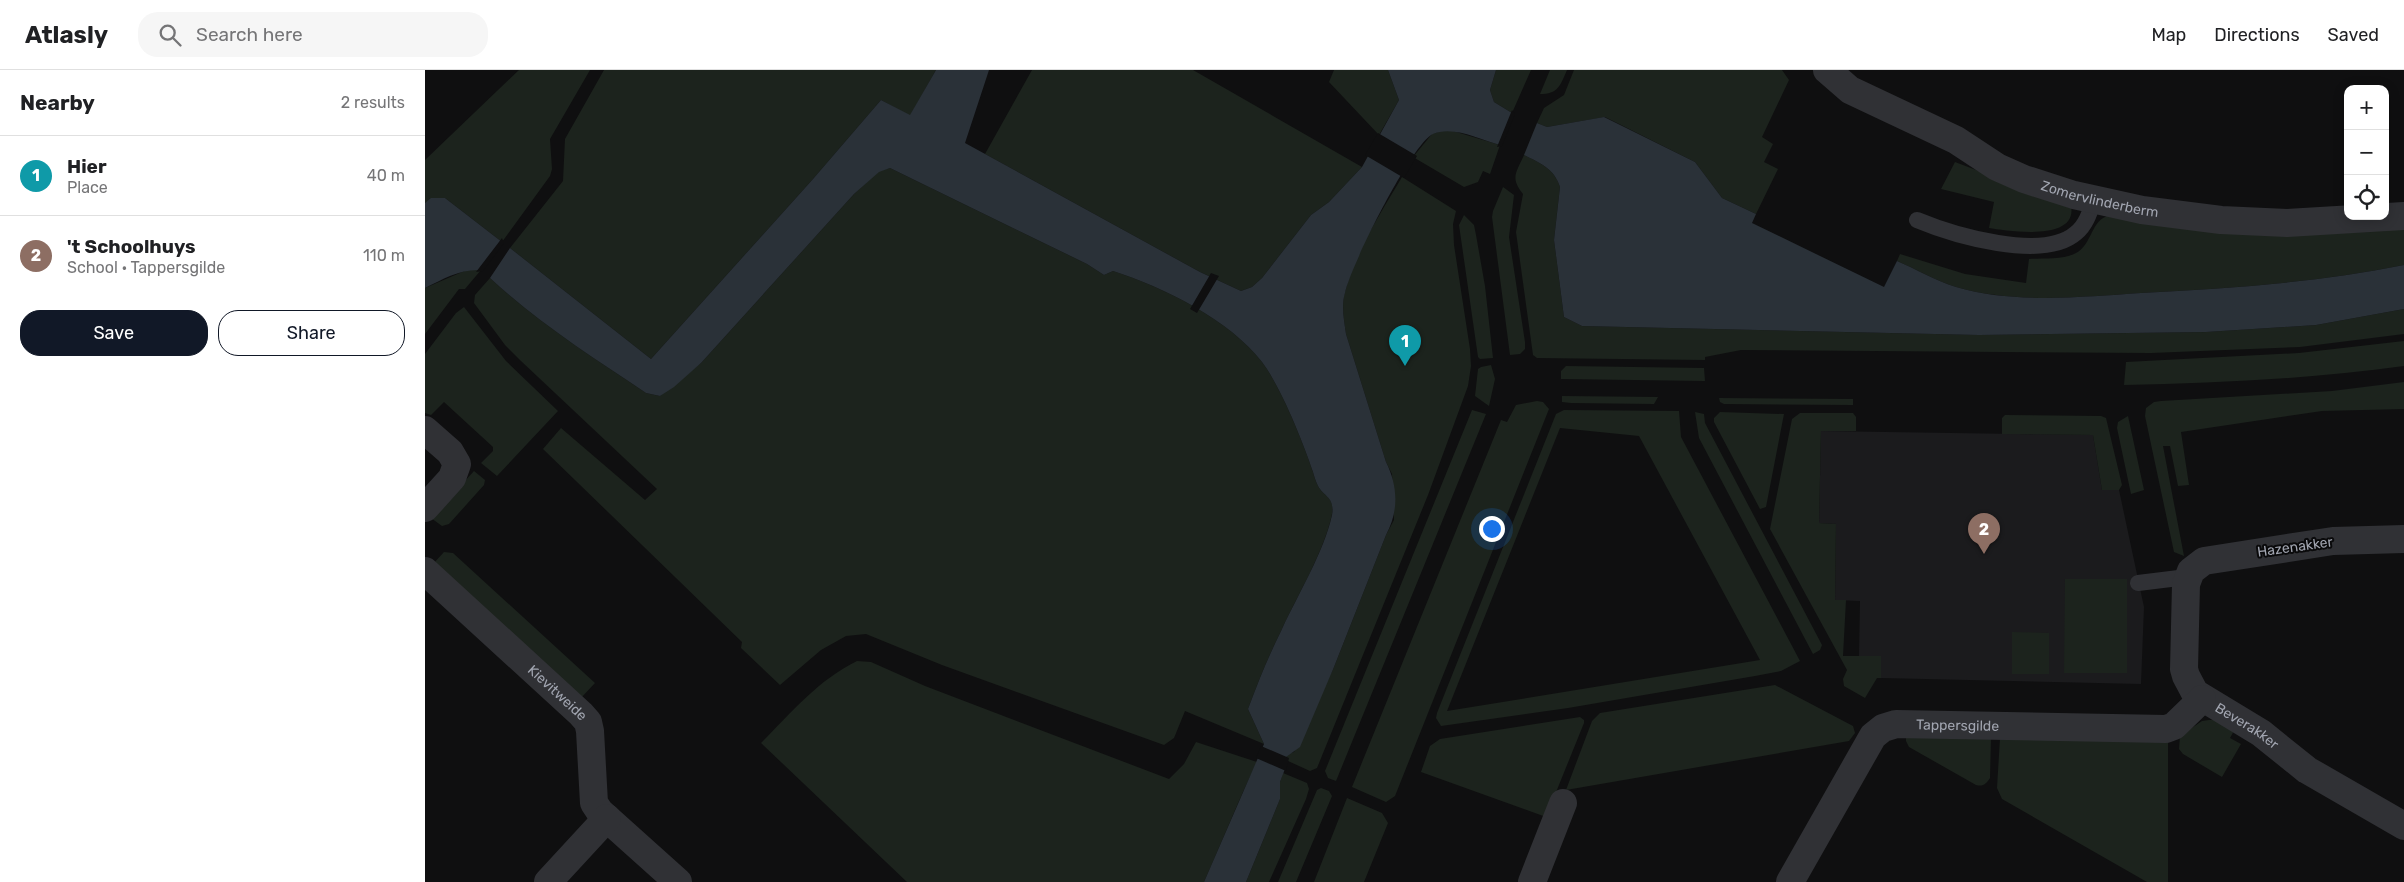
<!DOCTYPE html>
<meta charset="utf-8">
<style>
:root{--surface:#fff;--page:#f6f6f6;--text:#202124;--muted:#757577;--line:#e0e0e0;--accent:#111827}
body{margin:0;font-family:Rubik,sans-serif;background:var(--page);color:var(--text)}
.controls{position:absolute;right:15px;top:15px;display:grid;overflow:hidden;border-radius:10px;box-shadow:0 2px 12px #0003}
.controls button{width:45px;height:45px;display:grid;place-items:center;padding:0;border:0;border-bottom:1px solid var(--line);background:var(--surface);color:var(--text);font:25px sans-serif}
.you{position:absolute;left:1066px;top:458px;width:18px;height:18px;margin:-12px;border:4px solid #fff;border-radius:50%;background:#1a73e8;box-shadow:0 0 0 8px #1a73e833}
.badge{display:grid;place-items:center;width:32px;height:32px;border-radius:50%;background:var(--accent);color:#fff;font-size:16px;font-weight:700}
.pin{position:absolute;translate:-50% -41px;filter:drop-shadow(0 1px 2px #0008)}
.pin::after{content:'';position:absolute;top:26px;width:18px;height:15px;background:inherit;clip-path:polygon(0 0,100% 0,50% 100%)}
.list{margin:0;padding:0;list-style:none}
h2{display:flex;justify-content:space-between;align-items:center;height:65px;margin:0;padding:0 20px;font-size:21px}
h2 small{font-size:16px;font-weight:400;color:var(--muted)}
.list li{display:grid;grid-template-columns:32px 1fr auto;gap:15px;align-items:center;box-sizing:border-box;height:80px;padding:0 20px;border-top:1px solid var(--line)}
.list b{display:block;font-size:19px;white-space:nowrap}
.list p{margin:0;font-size:16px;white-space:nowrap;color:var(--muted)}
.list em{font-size:16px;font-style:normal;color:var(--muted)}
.actions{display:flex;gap:10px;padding:15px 20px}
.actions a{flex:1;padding:11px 0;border:1px solid var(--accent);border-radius:20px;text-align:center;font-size:18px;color:var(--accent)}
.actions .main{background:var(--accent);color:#fff}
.icon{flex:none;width:28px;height:28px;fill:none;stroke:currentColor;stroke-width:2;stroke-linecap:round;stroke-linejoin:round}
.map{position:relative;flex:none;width:1979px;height:812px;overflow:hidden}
header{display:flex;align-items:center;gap:30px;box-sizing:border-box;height:70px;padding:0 25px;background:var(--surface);border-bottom:1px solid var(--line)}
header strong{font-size:24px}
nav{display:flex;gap:28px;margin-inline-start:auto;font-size:18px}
.search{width:350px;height:45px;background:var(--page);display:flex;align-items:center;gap:12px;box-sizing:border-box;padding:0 18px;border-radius:20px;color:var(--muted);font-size:19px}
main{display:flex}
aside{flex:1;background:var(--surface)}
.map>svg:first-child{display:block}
</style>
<header>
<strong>Atlasly</strong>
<div class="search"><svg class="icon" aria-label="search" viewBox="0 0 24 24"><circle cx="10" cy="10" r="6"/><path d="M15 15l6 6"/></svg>Search here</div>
<nav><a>Map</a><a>Directions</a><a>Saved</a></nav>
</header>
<main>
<aside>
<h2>Nearby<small>2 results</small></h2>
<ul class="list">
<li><span class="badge" style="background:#0f9aa8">1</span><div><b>Hier</b><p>Place</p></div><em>40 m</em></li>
<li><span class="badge" style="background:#8d6e63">2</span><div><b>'t Schoolhuys</b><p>School · Tappersgilde</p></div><em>110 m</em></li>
</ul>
<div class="actions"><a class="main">Save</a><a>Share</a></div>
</aside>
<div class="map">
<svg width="1979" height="812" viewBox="0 0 1979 812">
<rect width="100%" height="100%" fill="#0f0f10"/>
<!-- built -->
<path fill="#1b1b1d" d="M1396 361 1668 365 1677 420H1694L1719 537 1716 614 1456 608V586H1434L1435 531 1410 530 1411 454 1394 453Z"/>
<!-- green -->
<path fill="#1c231d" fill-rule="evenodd" d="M94 0H165L125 69 127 99 125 106 77 172 20 128 0 133V90Z
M179 0H511L485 46 456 30 388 109 226 289 85 178 138 111 140 69Z
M607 0H768L937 97 904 132 886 145 837 208 827 217 816 221 775 202 560 84Z
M909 0H963L974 30 954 65 904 12Z
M1071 0H1106L1087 43 1069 32 1065 20Z
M1125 0H1142C1135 16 1133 24 1115 24Z
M1149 0H1357L1364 10 1337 67 1348 74 1339 92 1353 99 1331 144 1297 128 1270 92 1180 47 1122 57 1112 53 1119 38 1139 25Z
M1017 61H1028L1075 75 1065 104 1058 101 1053 112 1039 117 988 87 1007 64Z
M1099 85C1115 93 1129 98 1135 117L1129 170 1139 247 1157 256 1554 265 1781 262 1891 255 1979 239V264L1875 277 1726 283 1316 280 1280 287V290L1112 288 1108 285 1091 162 1098 124C1085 108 1091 103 1099 85Z
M1530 92 1646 136C1653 172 1583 161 1564 158L1569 132 1516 119Z
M465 98 662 194 679 205 688 201C738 217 805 250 837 292 856 317 878 372 888 402 889 406 891 412 893 416 899 427 910 427 907 444 899 482 873 524 857 559 844 585 833 612 823 639L839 674 760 641 749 668 739 675 517 595 441 564 421 566 396 580 355 615 316 578 317 572 118 379 136 358 220 430 232 419 96 291 80 275 49 233 50 225 65 208C112 252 167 287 221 323L235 326 276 293 429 124 454 101Z
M977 107 1031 141 1028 154 1029 175 1045 279 1046 296 1043 316 1003 425 892 698 885 701 863 691 861 687 863 684 869 682 909 597 961 465 969 450 967 404 961 392 921 264C919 250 916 236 920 222 930 181 956 143 977 107Z
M1078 117 1089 125 1084 167 1100 272V279L1095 284 1085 285 1067 147 1068 141Z
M1039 145 1049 155 1051 165 1060 216 1068 288 1055 289 1053 287 1034 155Z
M1685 145 1979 154V195C1892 213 1804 218 1716 223 1656 227 1589 234 1531 217 1511 211 1491 199 1472 191L1475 184 1540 204 1601 213 1604 189C1618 188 1638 190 1651 183 1668 174 1665 150 1685 145Z
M44 199 56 200 40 219H34L0 264V218Z
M39 237 81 291 133 341 72 406 56 393 68 381V377L19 332 6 345 0 343V284L31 243Z
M1979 271V296C1886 309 1793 313 1699 315L1701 292 1874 283Z
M1066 295 1070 309 1064 336 1050 326 1053 299 1056 297Z
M1141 296 1279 298 1280 311 1136 309V301Z
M1979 312V339L1897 341 1756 362 1764 415 1753 416 1745 376H1738L1759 486 1749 482 1720 346 1721 338 1729 332 1736 331 1907 321Z
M1137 326 1233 327 1229 334 1146 333 1137 332Z
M1294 328 1428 329V335L1299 334 1295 332Z
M1112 331 1118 332 1124 339 970 726 961 732 927 717 1076 350 1082 352 1091 335Z
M1047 340 1061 344 911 711 903 708 900 701Z
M1139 340 1254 341 1256 367 1375 591 1356 601 1330 606 1143 638 1016 656 1011 648 1012 643 1131 344ZM1135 358 1214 366 1335 590 1022 641Z
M1270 342 1279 344 1280 353 1397 575 1395 580 1388 584 1274 368Z
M1295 342 1359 344 1341 437 1335 439 1289 352V348Z
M1375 343H1428L1431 347V361H1396L1394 453 1411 454 1410 530H1421L1418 586H1456V608H1452L1440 628 1419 616 1418 609 1422 600 1345 459 1367 349Z
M1580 345 1676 346 1681 348 1697 415 1694 420H1677L1668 365 1577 364V348Z
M1703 346 1719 420 1706 424 1692 358 1693 352Z
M49 401 60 410 59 415 24 454 17 456 6 448Z
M19 482 28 483 170 613 155 629 8 494Z
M1640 509H1702V603H1639Z
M1587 562 1624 563V604H1587Z
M432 591 446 592 500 616 744 709 759 694 771 672 832 692C813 731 797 772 779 812H482L336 673C366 643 393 610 432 591Z
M1350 615 1428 656 1430 663 1424 671 1141 720 1167 651 1175 643Z
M1155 647 1159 650V653L1121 747 996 702 1005 676 1015 669Z
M1784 650H1791L1810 659 1805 668 1816 674 1797 707 1758 684 1754 679 1755 666 1777 651Z
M1481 663 1566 667 1565 708C1561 714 1558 717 1551 715L1484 677 1481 671Z
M1575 668 1743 670V812H1722L1577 729 1572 718Z
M858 703 882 713 884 719 881 729 844 812H821L855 729V712Z
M896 718 904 721 907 726 871 812H853L892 720Z
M922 728 957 743 963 753 939 812H889Z"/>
<!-- water -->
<path fill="#2a3138" d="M511 0H564L540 73 775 202 816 221 827 217 837 208 886 145 904 132 937 97 974 30 963 0H1071L1065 20 1069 32 1087 43 1075 75C1056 70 1028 55 1008 64 987 73 925 197 920 223 916 236 919 250 921 264L961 392C973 416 974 441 961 465L909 597 875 677 861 687 863 691 855 712V729L821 812H779L839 674 823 639C833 612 844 585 857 559 873 524 899 482 907 445 910 427 899 427 893 416 891 412 889 406 888 402 878 372 856 317 837 292 805 250 738 217 688 201L679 205 662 194 465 98 454 102 429 124 276 293 249 317 235 326 221 323C167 287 112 252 65 208L85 178 226 289 388 109 456 30 485 45Z
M1179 47 1270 92 1297 128 1331 144 1327 153 1459 217 1472 191C1491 199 1511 211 1531 217 1589 234 1655 227 1716 223 1804 218 1892 213 1979 195V239L1891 255 1781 262 1554 265 1157 256 1139 247 1129 170 1135 117C1129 98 1115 93 1099 85L1112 53 1122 57Z
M6 128H20L77 172 56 200C35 199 18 209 0 218V133Z"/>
<!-- pier -->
<path fill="#0f0f10" d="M1087 40 1090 44 1077 76 1072 77Z
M953 63 992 86 979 108 940 85Z
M77 168 79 173 58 201 51 202Z
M786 203 794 206 772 243 765 239Z
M836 676 864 688 861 701 831 688Z"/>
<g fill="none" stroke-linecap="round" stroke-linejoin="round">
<!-- service -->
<path stroke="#303135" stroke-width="16" d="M1492 150C1528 165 1618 192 1651 163 1661 155 1665 142 1669 130
M1713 513 1762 507"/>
<!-- minor -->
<g stroke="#303135" stroke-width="28">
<path id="s1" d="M1402 0 1425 20 1531 70 1572 97 1599 109 1649 125 1717 140 1796 150 1862 153 1979 146"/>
<path d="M0 360 25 382 32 394 27 408 0 438"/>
<path id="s2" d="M1979 469 1908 471 1779 491 1766 501 1761 514 1759 599 1761 606 1770 623 1836 663 1882 700 1979 756"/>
<path id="s3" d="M0 501 156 644 163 652 165 661 169 733 175 742 253 812"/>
<path d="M123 812 182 748"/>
<path d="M1107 812 1138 733"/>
<path id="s4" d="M1365 812 1448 666 1458 658 1471 654 1741 659 1749 656 1777 629"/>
</g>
</g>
<g text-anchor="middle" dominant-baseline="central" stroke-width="4" stroke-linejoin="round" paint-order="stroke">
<!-- street labels -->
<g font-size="14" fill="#a1a5b0" stroke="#0a0a0b">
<text stroke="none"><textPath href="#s1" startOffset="305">Zomervlinderberm</textPath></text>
<text transform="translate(1870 477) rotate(-8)">Hazenakker</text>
<text stroke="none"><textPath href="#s3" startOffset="180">Kievitweide</textPath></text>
<text stroke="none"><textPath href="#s4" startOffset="256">Tappersgilde</textPath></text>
<text stroke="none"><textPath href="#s2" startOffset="405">Beverakker</textPath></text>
</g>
</g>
</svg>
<div class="controls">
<button>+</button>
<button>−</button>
<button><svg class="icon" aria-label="locate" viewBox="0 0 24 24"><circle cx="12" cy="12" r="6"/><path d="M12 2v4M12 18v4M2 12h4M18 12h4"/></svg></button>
</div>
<div class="you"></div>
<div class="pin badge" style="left:980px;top:296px;background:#0f9aa8">1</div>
<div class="pin badge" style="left:1559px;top:484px;background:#8d6e63">2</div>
</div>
</main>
